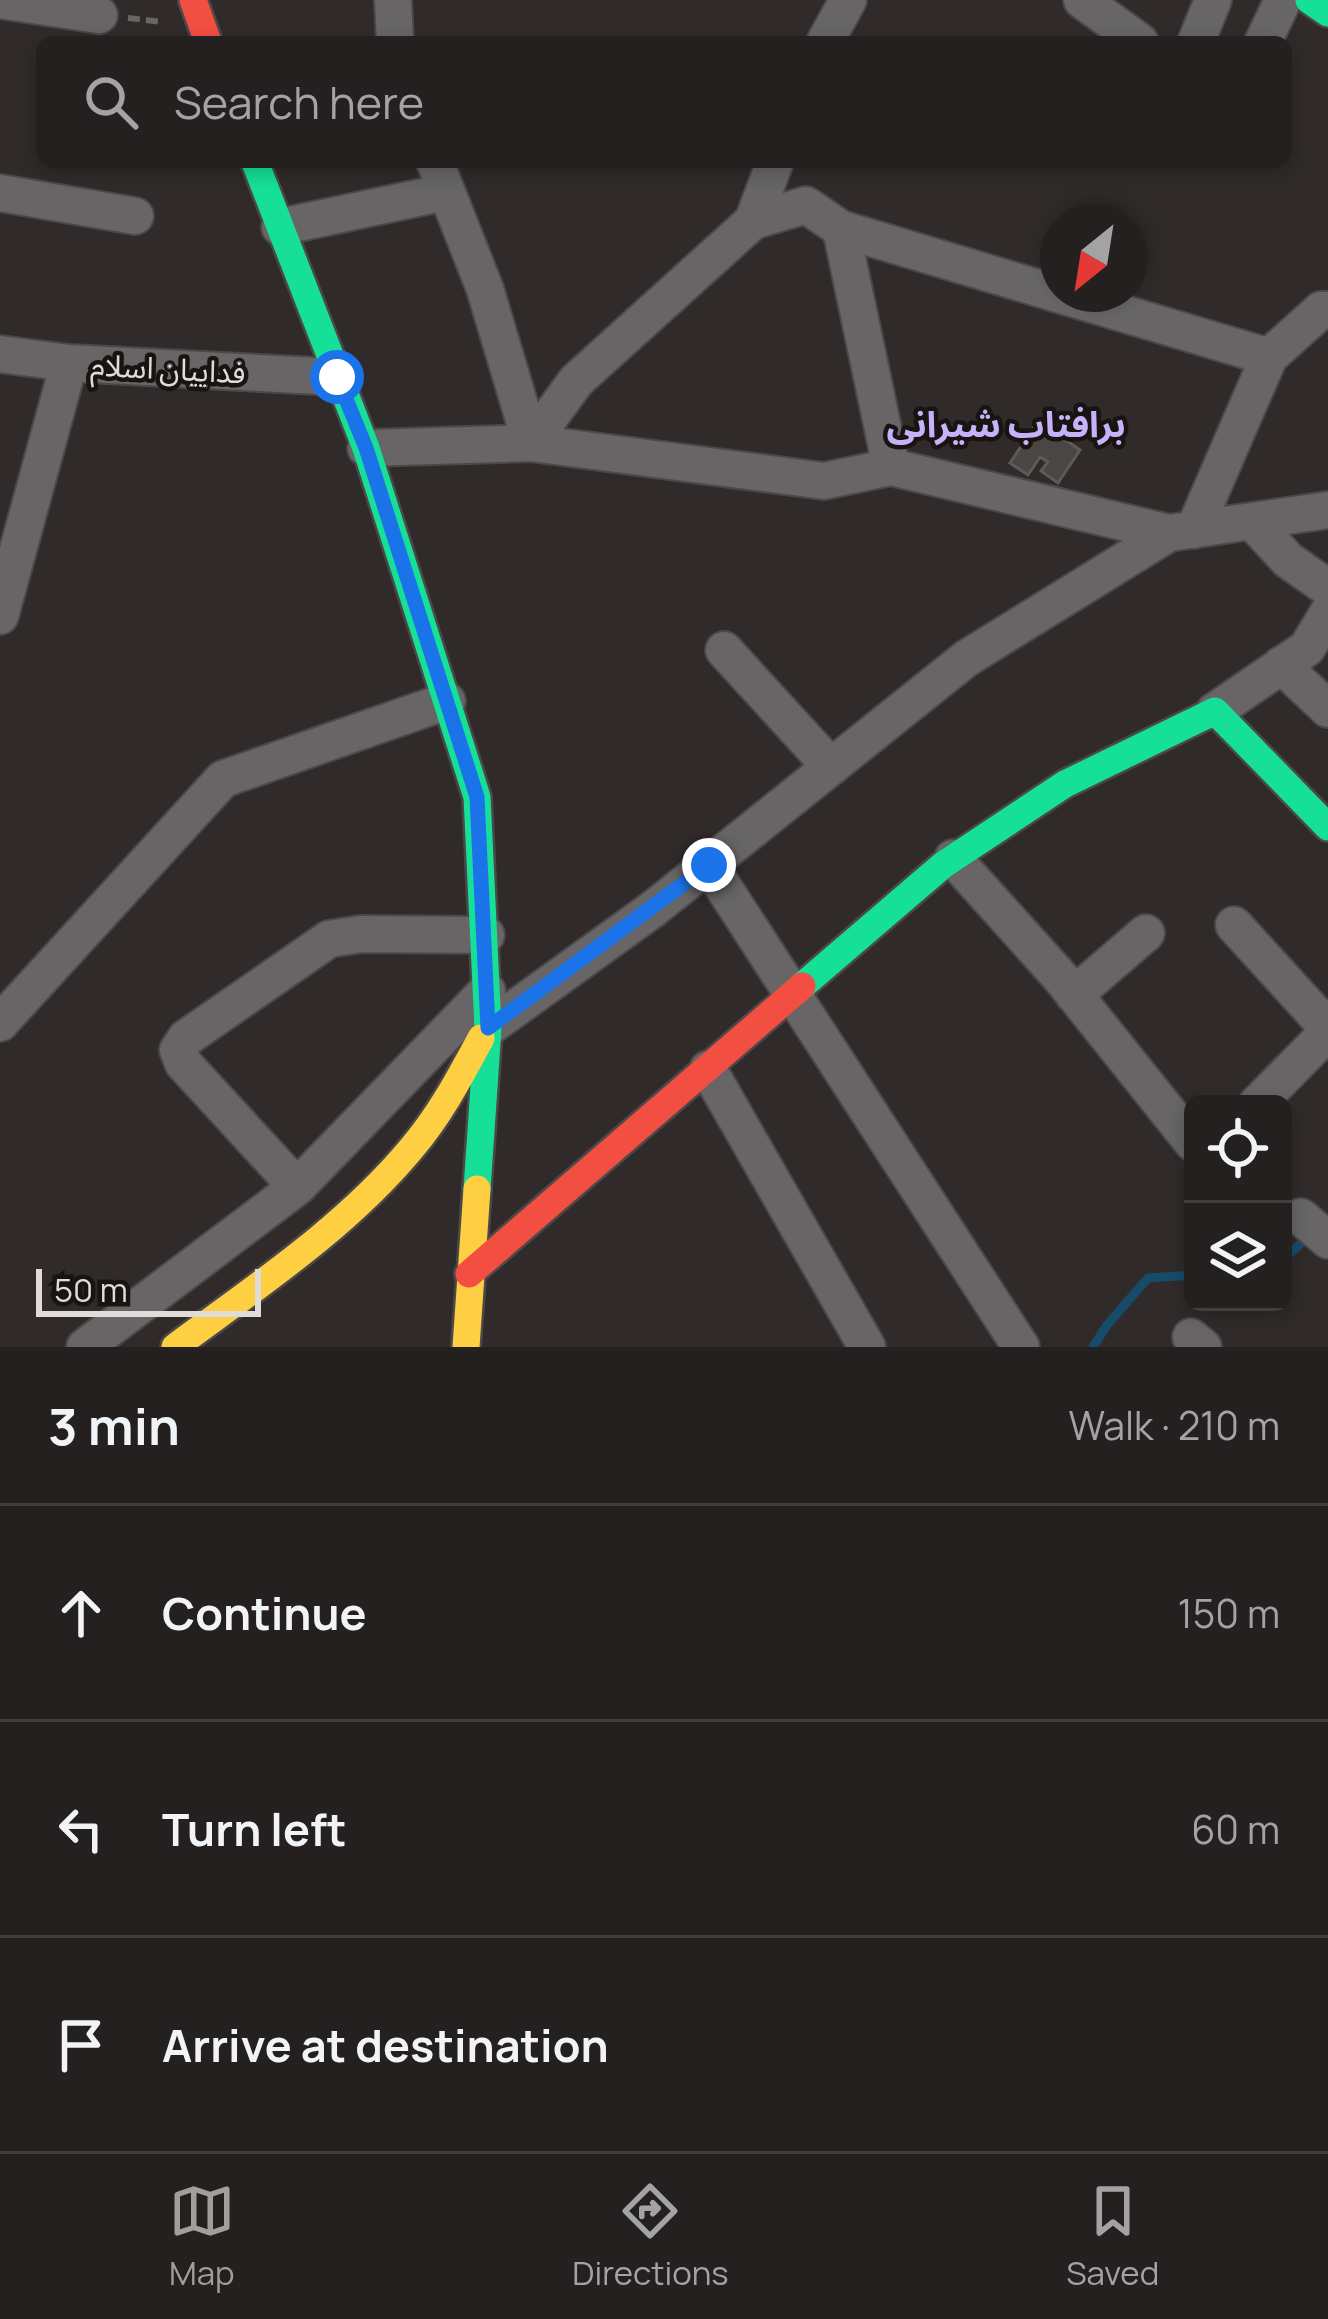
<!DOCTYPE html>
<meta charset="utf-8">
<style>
:root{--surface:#242020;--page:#302d2d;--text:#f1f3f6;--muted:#a3a3a5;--line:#413e3e;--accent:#a39d9c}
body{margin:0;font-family:Manrope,"Noto Sans Arabic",sans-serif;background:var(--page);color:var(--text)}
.controls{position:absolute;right:36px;bottom:36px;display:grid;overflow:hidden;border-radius:18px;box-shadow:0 6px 18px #0003}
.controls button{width:108px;height:108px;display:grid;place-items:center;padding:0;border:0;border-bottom:3px solid var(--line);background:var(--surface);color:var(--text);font:60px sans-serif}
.compass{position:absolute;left:1040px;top:204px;width:108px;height:108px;border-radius:50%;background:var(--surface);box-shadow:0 6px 18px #0003;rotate:210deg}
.scale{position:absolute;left:36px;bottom:30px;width:225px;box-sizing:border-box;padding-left:12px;border:6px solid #e1dbd9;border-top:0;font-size:33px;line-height:42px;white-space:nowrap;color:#e1dbd9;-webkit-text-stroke:9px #181412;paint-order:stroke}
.stop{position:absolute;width:36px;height:36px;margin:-27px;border:9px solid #1a73e8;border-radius:50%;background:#fff}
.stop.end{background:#1a73e8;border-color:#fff;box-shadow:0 3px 12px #0008}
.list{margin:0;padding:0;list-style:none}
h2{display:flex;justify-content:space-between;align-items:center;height:156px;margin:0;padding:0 48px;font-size:51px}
h2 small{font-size:39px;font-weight:400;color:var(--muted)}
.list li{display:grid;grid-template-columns:78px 1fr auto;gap:36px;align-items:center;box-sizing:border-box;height:216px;padding:0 48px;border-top:3px solid var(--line)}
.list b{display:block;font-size:45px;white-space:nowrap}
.list em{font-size:39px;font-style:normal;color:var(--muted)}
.icon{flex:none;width:66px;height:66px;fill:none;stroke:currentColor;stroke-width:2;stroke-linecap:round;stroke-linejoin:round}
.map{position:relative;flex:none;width:1328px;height:1347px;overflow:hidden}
.search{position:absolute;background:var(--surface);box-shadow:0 6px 18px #0003;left:36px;right:36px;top:36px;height:132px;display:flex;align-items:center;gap:30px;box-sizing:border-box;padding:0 42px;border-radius:18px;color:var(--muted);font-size:45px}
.sheet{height:804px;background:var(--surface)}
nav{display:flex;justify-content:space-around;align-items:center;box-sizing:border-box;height:168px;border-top:3px solid var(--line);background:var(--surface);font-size:33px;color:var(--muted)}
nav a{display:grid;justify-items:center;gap:6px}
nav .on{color:var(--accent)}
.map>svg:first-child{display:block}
</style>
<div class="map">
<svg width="1328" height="1347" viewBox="0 0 1328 1347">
<rect width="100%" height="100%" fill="#302b2a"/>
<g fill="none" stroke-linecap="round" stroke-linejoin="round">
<!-- stream -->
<path stroke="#164c6a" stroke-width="9" d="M1283 1260 1310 1235
M1093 1347 1107 1325 1148 1278 1193 1275"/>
</g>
<!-- building -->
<path fill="#4a4645" stroke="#5f5a59" stroke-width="3" d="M1038 421 1080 450 1058 483 1041 471 1048 462 1040 457 1028 475 1010 463Z"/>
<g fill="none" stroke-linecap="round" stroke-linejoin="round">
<defs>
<path id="street" d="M0 0 99 15
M393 0 395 42
M1082 0 1140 42
M825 42 848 0
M1196 42 1213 0
M1263 42 1283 0
M435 162 485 289 531 443 824 481 891 467 1169 533
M0 193 135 216
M753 221 806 205 841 229 1058 294
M280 227 446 192
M841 229 891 467
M1058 294 1269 357 1321 310H1328
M0 354 69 363 337 377
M366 448 531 443 576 381 753 221 775 162
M1253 522 1288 560 1328 588
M1194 530 1269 357
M0 616 69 363
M724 650 831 767
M1281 665 1328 709
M1215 711 1307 648 1328 613
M953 858 1061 978 1193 1143
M709 865 1021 1347
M1234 925 1328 1028
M1074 995 1146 933
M0 1023 223 779 447 701
M488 1028 653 909 967 658 1169 533 1328 510
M708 1069 867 1347
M1257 1104 1328 1032
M297 1187 183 1063 178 1050 186 1038 329 939 361 934 486 935
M1301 1217 1328 1240
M1191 1337 1203 1347
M85 1347 297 1187 487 991"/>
<path id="fast" d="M1309 0 1328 13
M255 162 366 448 477 797 488 1028 477 1189
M802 986 943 865 1065 784 1215 711 1328 827"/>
<path id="slow" d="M175 1347C257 1286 345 1228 411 1149 440 1115 460 1077 481 1038
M466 1347 477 1189"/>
<path id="jam" d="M193 0 208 42
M469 1274 802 986"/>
</defs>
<!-- street casing -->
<use href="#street" stroke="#4b4847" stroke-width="40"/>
<!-- fast casing -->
<use href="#fast" stroke="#4b4847" stroke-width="32"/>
<!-- slow casing -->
<use href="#slow" stroke="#4b4847" stroke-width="32"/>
<!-- jam casing -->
<use href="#jam" stroke="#4b4847" stroke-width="32"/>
<!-- path -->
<path stroke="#696666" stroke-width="6" stroke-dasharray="12 6" stroke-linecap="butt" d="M128 18 163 22"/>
<!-- street -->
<use href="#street" stroke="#676565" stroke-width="36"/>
<!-- fast -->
<use href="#fast" stroke="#16e098" stroke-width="27"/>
<!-- slow -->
<use href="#slow" stroke="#ffcf43" stroke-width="27"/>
<!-- jam -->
<use href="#jam" stroke="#f24e42" stroke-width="27"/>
</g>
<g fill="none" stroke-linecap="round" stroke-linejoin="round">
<!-- route -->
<path stroke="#1a73e8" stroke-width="15" d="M337 377 366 448 477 797 488 1028 709 865"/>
</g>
<g text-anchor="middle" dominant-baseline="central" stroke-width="9" stroke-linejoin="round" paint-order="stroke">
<!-- street labels -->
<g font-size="30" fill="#e1dbd9" stroke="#181412">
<text transform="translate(168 368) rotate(3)">فداییان اسلام</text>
</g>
<!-- quarter labels -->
<g font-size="36" font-weight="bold" fill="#c7b2f9" stroke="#181412">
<text x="1006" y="423">برافتاب شیرانی</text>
</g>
</g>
</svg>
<div class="controls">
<button><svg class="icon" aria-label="locate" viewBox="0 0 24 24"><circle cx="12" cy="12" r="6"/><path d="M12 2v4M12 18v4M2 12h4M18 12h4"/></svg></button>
<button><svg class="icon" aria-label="layers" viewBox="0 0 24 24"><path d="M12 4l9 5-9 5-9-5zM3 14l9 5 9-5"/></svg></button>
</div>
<svg class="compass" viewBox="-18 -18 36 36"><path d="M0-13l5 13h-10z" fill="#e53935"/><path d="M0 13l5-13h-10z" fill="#a3a3a5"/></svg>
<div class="scale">50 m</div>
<div class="stop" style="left:337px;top:377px"></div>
<div class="stop end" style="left:709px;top:865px"></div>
<div class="search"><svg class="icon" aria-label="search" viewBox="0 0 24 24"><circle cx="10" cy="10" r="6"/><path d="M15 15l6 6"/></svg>Search here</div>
</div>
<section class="sheet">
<h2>3 min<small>Walk · 210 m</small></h2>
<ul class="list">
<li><svg class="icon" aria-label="ahead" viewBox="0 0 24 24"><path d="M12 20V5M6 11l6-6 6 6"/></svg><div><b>Continue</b></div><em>150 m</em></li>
<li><svg class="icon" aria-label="left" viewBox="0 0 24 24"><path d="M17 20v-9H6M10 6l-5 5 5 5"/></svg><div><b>Turn left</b></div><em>60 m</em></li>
<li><svg class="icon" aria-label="arrive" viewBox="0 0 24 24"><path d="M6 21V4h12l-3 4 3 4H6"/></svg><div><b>Arrive at destination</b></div></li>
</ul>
</section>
<nav>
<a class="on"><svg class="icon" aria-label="map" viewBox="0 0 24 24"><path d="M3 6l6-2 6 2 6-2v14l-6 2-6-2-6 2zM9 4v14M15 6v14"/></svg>Map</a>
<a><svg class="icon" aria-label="directions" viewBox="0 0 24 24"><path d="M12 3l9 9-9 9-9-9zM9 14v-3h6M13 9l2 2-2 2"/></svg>Directions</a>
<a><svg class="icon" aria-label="saved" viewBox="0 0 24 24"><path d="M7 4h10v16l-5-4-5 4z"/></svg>Saved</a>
</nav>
